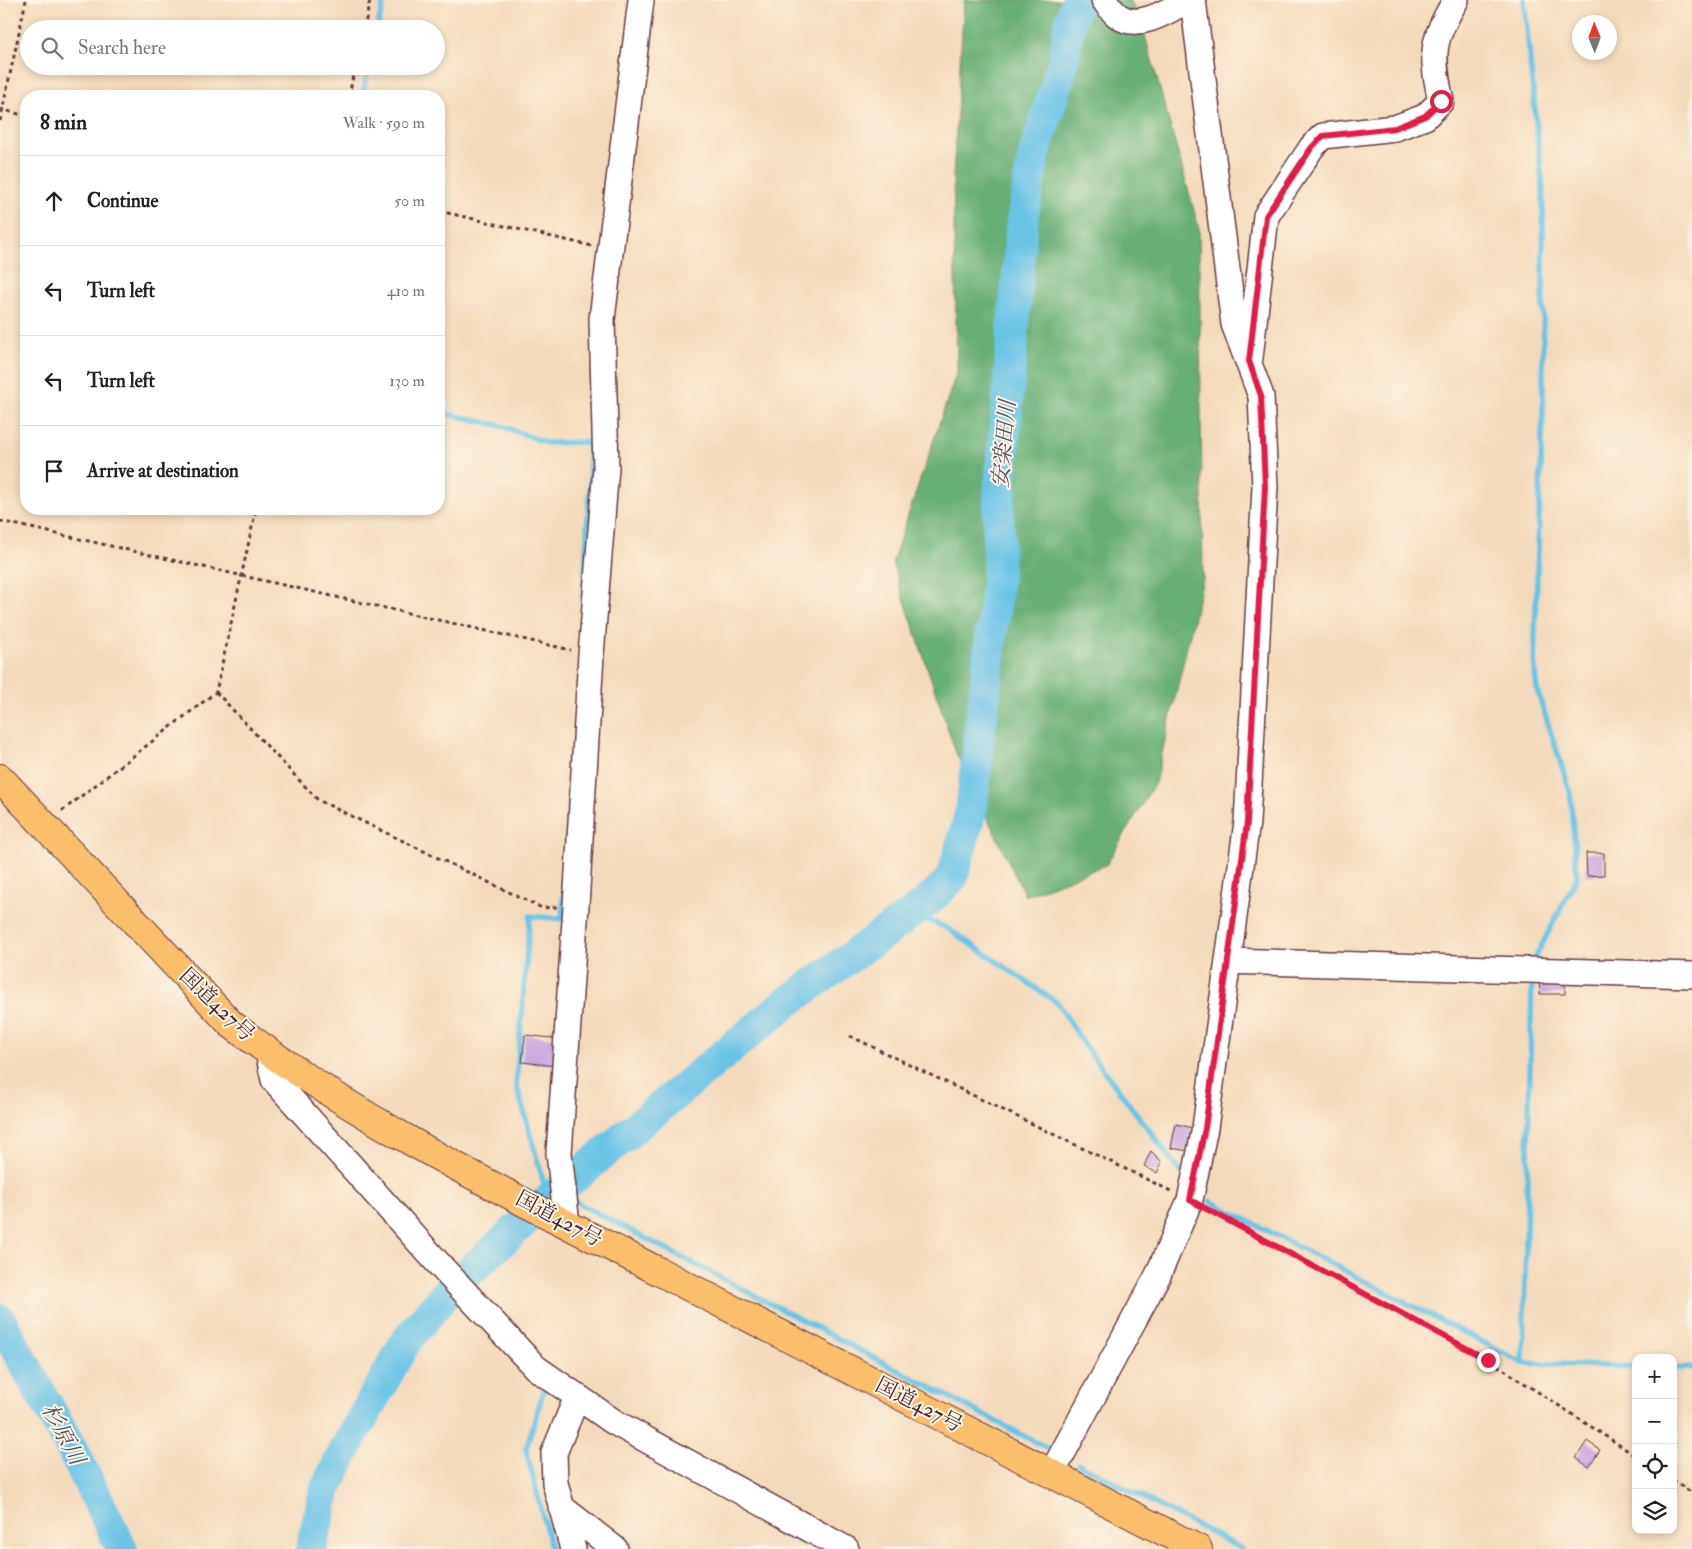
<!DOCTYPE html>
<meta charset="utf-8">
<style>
:root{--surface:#fff;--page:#f2f2f2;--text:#222;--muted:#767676;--line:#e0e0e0}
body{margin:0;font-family:"IM FELL Double Pica","Noto Serif JP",serif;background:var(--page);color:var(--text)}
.controls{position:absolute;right:15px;bottom:15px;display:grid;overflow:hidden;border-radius:10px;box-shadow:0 2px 8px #0003}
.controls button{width:45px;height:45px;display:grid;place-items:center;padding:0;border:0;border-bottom:1px solid var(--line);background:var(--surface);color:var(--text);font:25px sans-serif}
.compass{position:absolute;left:1572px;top:15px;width:45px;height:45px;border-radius:50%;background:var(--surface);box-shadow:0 2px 8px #0003;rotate:359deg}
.stop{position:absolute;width:15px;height:15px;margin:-11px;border:4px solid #e11d48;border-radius:50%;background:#fff}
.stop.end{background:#e11d48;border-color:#fff;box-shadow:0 1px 5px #0008}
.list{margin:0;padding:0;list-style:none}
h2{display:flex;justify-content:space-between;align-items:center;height:65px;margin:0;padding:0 20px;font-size:21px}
h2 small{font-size:16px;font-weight:400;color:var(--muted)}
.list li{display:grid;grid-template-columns:32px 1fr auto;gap:15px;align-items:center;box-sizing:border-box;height:90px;padding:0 20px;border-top:1px solid var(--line)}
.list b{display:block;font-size:19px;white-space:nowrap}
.list em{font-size:16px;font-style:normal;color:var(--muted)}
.icon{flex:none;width:28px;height:28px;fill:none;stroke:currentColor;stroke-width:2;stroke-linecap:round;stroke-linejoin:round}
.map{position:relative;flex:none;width:1692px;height:1549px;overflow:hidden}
.search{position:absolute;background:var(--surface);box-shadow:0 2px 8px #0003;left:20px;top:20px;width:425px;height:55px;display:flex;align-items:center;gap:12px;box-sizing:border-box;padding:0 18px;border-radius:28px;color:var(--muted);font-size:19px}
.panel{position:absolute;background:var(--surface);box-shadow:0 2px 8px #0003;left:20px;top:90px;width:425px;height:425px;border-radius:20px}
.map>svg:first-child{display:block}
</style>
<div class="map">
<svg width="1692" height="1549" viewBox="0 0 1692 1549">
<rect width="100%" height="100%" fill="#fcf5e5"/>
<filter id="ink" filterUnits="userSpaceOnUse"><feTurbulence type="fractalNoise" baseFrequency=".02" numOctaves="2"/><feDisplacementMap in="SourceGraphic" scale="10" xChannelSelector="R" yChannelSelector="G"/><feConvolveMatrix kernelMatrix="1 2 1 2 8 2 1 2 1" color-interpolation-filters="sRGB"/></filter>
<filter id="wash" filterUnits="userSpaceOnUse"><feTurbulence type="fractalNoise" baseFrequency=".0096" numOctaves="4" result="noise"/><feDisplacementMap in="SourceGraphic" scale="20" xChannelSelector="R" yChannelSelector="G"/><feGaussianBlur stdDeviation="1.12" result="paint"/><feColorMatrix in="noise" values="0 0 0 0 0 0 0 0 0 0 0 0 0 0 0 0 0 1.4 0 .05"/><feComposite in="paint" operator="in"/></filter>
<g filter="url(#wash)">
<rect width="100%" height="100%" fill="#f4dabc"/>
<!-- forest -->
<path fill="#66af76" stroke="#586750" d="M964 0H1129L1139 14 1199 228 1203 579 1155 783 1106 865 1025 896 956 753 892 563 957 371 953 176Z"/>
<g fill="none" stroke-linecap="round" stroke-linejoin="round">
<!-- stream -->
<path stroke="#68c3e6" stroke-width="5.5" d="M1524 0 1543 192V409L1534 661 1537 690 1570 791 1577 877 1533 962
M377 29 384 0
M362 96 369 66
M439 412 502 426 547 443 589 442 590 482 583 602
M912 913 947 928 1058 1003 1085 1046 1181 1172
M550 1198 545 1188 516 1083 530 916 562 919 570 796
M572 1200 1047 1448
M1210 1201 1523 1363 1636 1367
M1523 1363 1532 982
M1673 1368H1692
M546 1383 526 1449 551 1549
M1079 1464 1242 1549"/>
<!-- river -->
<path stroke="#68c3e6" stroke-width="32" d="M0 1320 72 1449 122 1549
M311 1549 326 1488 351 1438 406 1341 449 1290 557 1192 786 1003 926 903 952 878 971 811 998 577 999 501 1022 221 1034 155 1063 63 1070 21 1078 0"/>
</g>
<g id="blocks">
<!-- building -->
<path fill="#c3a0de" d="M1586 853H1604V875L1587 876Z
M1565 978V994H1540L1539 979Z
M525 1035 560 1039 557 1066 522 1062Z
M1176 1124 1193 1128 1189 1151 1171 1148Z
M1151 1151 1162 1162 1157 1173 1144 1166Z
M1587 1441 1600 1450 1589 1467 1576 1458Z"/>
</g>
</g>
<g filter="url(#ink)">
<use href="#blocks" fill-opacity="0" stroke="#643b41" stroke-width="1"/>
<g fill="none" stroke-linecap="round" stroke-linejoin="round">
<defs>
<path id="minor" d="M1104 0C1108 5 1112 11 1117 15 1138 32 1169 10 1188 0
M1250 358 1266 216 1312 147 1323 136 1395 128 1425 117 1441 101C1431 54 1431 41 1456 0
M1228 961 1692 975
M268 1052 274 1080 446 1272 536 1368 614 1422 846 1549
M567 1225 559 1153 576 906 591 655 606 468 602 319 641 0
M1052 1473 1158 1275 1190 1200 1205 1128 1247 822 1265 487 1261 396 1234 324 1193 0
M561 1507 615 1549
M573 1549 555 1483 554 1453 577 1397"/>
<path id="highway" d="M0 778 231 1024C363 1125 514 1197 662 1273 841 1365 1019 1457 1198 1549"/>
</defs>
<!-- minor casing -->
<use href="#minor" stroke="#643b41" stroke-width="28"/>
<!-- highway casing -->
<use href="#highway" stroke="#643b41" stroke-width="30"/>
<!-- path -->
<path stroke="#643b41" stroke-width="3" stroke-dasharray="4 4" stroke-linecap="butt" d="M364 29 370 0
M349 96 355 66
M0 109 26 116
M0 121 26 0
M439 211 592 246
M0 521 571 650
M216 692 318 800 542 908 557 907
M62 811 216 692 256 509
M850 1036 1171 1191
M1208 1210 1489 1360 1636 1456
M1673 1480 1692 1493"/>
<!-- minor -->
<use href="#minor" stroke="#fff" stroke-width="25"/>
<!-- highway -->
<use href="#highway" stroke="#fabe6d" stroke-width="28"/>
</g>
</g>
<g fill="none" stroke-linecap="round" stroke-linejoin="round" filter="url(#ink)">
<!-- route -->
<path stroke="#e11d48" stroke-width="6" d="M1441 101 1425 116 1395 128 1323 136 1312 147 1266 216 1249 361 1261 396 1265 487 1247 822 1205 1128 1190 1200 1488 1360"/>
</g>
<g text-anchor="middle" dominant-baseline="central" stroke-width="4" stroke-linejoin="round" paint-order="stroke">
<!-- street labels -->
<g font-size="21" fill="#4a1f2b" stroke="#fcf5e5">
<text transform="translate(217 1005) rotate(44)">国道427号</text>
<text transform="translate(559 1219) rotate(28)">国道427号</text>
<text transform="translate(919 1405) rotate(27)">国道427号</text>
</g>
<!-- water labels -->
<g font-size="22" font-style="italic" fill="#535063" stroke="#fcf5e5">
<text transform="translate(1004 444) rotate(-85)">安楽田川</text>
<text transform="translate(63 1434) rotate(62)">杉原川</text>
</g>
</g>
</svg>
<div class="controls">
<button>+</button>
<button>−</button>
<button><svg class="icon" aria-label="locate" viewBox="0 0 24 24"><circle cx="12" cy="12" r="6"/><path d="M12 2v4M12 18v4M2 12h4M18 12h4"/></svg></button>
<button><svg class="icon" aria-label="layers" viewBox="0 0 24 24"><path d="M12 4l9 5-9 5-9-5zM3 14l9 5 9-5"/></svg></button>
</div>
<svg class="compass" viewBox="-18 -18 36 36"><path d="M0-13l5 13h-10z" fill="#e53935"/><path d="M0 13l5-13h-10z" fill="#767676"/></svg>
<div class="stop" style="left:1441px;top:101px"></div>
<div class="stop end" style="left:1488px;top:1360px"></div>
<div class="search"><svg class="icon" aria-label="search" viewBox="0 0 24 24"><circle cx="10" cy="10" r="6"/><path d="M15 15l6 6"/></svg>Search here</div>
<section class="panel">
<h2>8 min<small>Walk · 590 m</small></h2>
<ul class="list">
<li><svg class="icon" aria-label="ahead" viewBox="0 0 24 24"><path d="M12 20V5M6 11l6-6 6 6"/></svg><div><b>Continue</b></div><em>50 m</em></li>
<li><svg class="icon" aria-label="left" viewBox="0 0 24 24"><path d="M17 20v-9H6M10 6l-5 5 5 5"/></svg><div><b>Turn left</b></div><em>410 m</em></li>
<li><svg class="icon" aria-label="left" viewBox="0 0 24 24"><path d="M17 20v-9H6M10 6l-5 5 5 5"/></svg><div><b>Turn left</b></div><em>130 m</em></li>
<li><svg class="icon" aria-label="arrive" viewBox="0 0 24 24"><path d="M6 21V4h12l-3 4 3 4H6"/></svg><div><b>Arrive at destination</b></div></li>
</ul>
</section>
</div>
